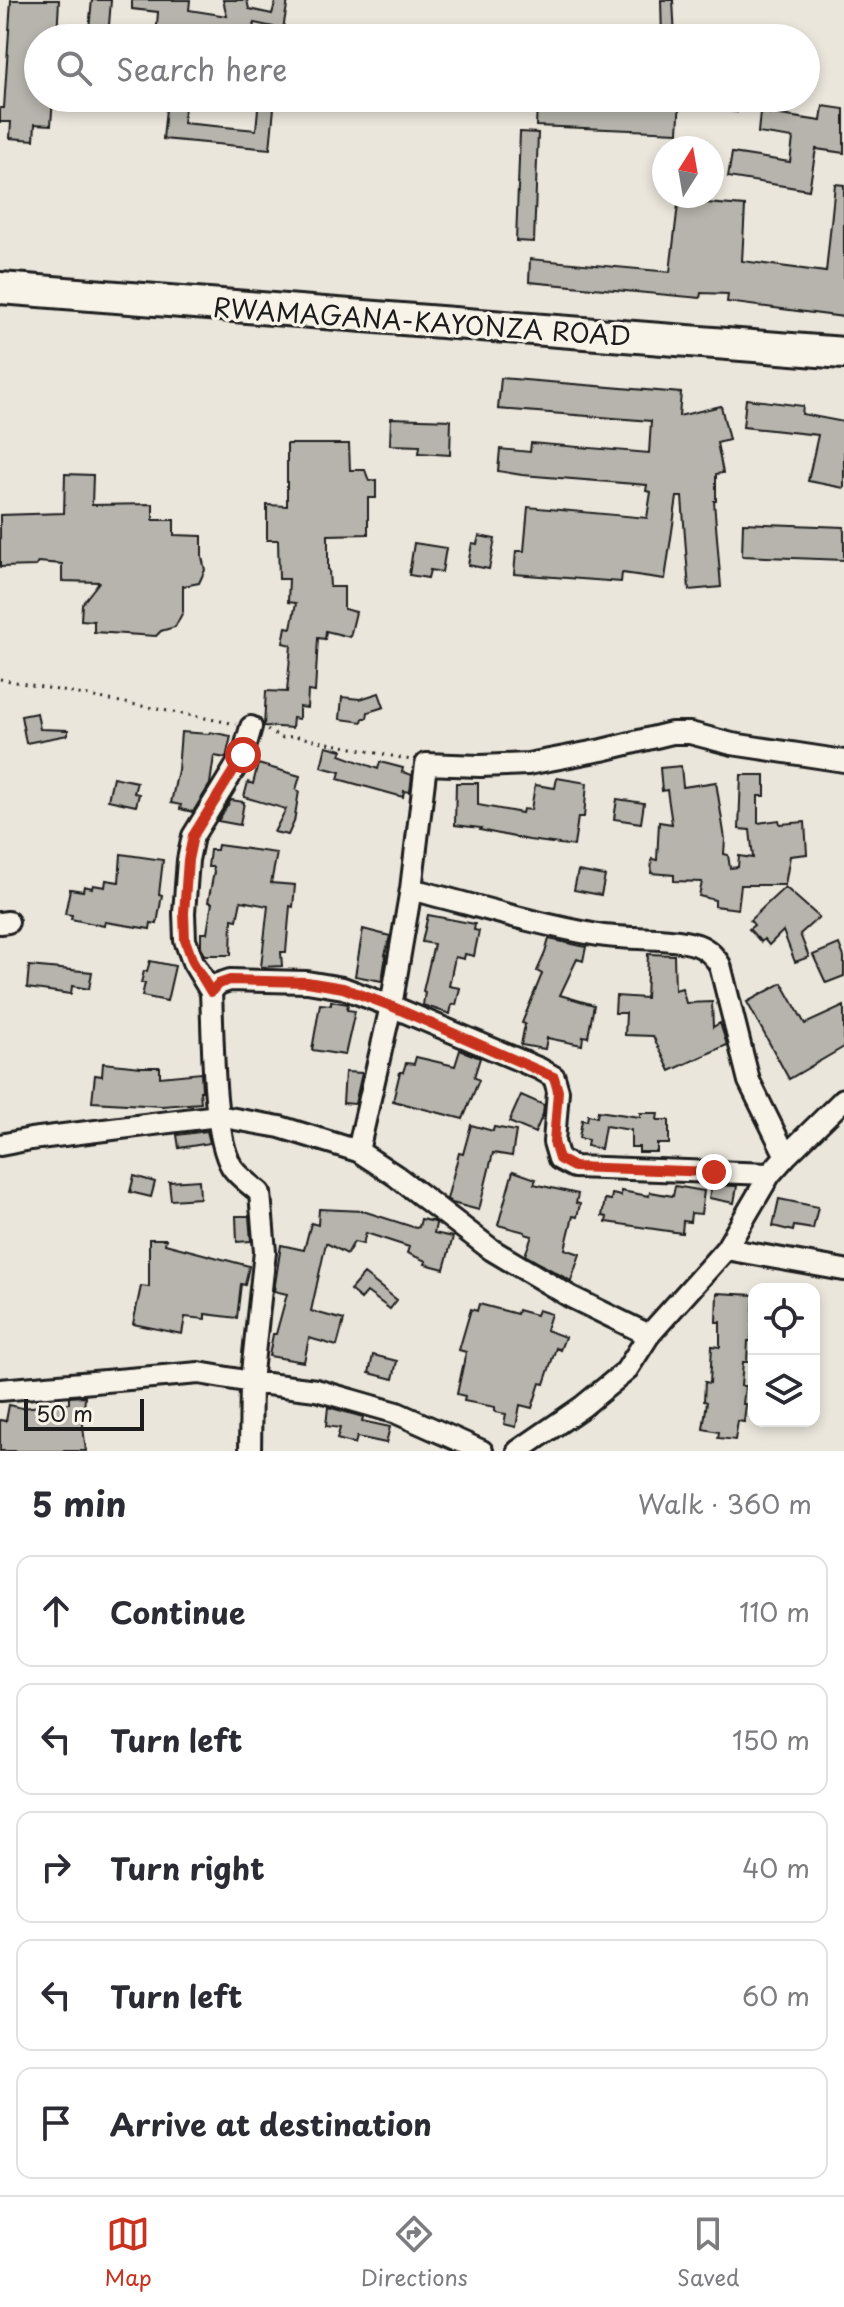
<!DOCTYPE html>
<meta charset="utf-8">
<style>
:root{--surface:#fff;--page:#f7f7f7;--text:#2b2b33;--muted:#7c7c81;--line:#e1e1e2;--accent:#c8321e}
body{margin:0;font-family:"Playpen Sans",sans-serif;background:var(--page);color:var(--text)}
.controls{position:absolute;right:24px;bottom:24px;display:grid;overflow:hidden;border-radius:16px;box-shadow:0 4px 12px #0003}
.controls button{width:72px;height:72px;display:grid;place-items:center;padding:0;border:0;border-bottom:2px solid var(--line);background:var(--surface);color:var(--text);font:40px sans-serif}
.compass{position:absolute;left:652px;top:136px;width:72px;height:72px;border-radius:50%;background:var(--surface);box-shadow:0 4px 12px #0003;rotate:11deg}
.scale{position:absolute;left:24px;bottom:20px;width:120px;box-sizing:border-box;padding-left:8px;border:4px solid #1c1c1c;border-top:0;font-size:22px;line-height:28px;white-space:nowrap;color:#1c1c1c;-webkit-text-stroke:6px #f7f3e8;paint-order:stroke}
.stop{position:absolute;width:24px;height:24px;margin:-18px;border:6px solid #c8321e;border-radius:50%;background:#fff}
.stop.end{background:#c8321e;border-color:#fff;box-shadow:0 2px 8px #0008}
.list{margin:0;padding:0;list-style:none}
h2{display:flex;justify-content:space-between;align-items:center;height:104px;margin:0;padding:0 32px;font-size:34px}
h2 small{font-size:26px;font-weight:400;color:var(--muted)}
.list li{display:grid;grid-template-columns:52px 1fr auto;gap:24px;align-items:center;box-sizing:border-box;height:112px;margin:0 16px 16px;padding:0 16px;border:2px solid var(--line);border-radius:16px}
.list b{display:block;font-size:30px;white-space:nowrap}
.list em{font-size:26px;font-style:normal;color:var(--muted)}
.icon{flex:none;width:44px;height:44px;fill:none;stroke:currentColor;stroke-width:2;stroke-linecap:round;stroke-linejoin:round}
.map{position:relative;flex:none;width:844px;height:1451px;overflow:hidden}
.search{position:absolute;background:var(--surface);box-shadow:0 4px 12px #0003;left:24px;right:24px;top:24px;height:88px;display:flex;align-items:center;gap:20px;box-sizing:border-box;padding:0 28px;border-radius:44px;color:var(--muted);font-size:30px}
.sheet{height:744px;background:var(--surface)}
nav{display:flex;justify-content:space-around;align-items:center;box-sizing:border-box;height:112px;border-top:2px solid var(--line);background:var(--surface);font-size:22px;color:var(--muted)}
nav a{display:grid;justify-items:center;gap:4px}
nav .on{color:var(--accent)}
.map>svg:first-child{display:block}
</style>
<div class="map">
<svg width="844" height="1451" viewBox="0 0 844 1451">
<rect width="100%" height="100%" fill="#eae6dc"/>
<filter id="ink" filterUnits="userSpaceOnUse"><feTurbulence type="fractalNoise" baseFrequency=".0125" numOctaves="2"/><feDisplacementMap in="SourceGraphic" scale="16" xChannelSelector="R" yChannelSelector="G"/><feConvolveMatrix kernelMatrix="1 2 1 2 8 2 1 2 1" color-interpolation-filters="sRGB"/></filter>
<g filter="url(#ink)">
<!-- building -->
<path fill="#b6b4ac" stroke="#1c1c1c" stroke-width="2" d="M11 0H59L57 38H38V98H53L51 125 35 124 34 140 10 138 11 122H0V108H4Z
M92 0H111L108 38H88Z
M132 0H190L189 10 227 16 223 0H247L249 9 272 14 276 0H288L283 29 254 23 252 38H206L191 36V38H156L158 12 132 9Z
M661 0H673L675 38H662Z
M167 98H186L183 123 256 130 259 98H275L270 149 163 139Z
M579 98H680L678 132 536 126 537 103 579 105Z
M696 98H739L737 112 695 106Z
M823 106 844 109V153L816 149 809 190 728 177 732 153 790 162 793 138 758 133 760 112 821 121Z
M520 132 538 133 534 242 516 241Z
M835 184 844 185V317L727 302 728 294 701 293 700 298 529 282 530 259 670 272 679 196H692V202L745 206 742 261 826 272Z
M501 378 681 393 679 416 721 406 729 440 717 443 723 473 716 474V501H714L721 587 689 590 682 497H677L665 579 622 573 621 582 514 574 516 551H524L528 507 647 518 651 492 646 491 647 485 522 475 498 471 500 449 530 452 531 443 649 453 651 421 498 409Z
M746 399 803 406 802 414 844 422V488L808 481 818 435 743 427Z
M391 418 451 420 450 455 419 453 420 446 390 445Z
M287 444H349L350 470H365L369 481 376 480V498H368V534L328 535V570H329L330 587H344V609L356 612 350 637 326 631 325 639 318 638 315 692 308 691 307 708 299 707V719L293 718 292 728 264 726 266 691 287 692 291 645 283 643 286 627 291 628 296 603 288 602 289 579H279L278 540H267V505L287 506Z
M65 474 93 475 92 505 153 504V520H174V535L202 536V557L205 570 199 583 183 586V612L175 627 161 631 156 636 94 632V621L81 620 82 604 99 582 62 581V564L38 562 36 566 0 567V515L64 513Z
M743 523 844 527V560L742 556Z
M479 536 495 539 489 569 468 565 472 543 477 544Z
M414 543 446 548 442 572 430 570 428 578 409 575Z
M379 693 384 707 368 712 367 718H363L362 722 340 719 342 697 360 699Z
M37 713 40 729 68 730V735L26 743 21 716Z
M181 732 209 734 210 732 231 736 226 758 214 756 210 784 193 812 180 809 181 805 171 803 178 770Z
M326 746 342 750 340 755 378 769 380 762 403 768 402 772 412 775 410 792 404 791 403 797 338 779 340 772 321 767Z
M258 764 300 776 296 790 299 791 294 822 288 835 274 832 286 809 244 797 248 782 253 784Z
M681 766 683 787 716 782 725 839 724 854 728 855 730 868 738 867 739 856 753 858 750 830 739 829 741 775H765V796H758V823L779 820 780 824 805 822 807 854 790 856 785 885H741L738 909 715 906V900L699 896 702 882 674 881V875L651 873 652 859 657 860 659 822 672 824 667 790 662 791 660 768Z
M113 777 137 782 134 793 139 794 136 806 108 800Z
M557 778 587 783 584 817H578L574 846 529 840 480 830 481 828 455 825 456 783H478V805L522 813 523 809 531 810 535 785 555 788Z
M617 799 644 803 641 823 614 819Z
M231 800 244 802 240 825 218 821Z
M218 845 277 853 271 883 295 885 293 907 290 906 286 952H281L282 966 261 967 268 906 241 901 237 920 232 919 231 955H204L201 946V933H207L212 903 208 902 214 872 213 867H208L210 850H217Z
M121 854 163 860 159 894 162 895 157 924 151 923 150 929 105 922 104 926 71 919 72 915 65 914 70 889 83 891 84 886 92 888 93 885 105 887 106 880 119 882Z
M578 871 605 876 601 895 574 890Z
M785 887 819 917 800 934 809 957 795 962 783 931 769 945 764 939 761 942 749 929 754 925 750 920Z
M428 915 475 924 474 930 479 931 474 956 465 954 464 959 455 957 449 986 460 988 456 1005 452 1004 450 1014 423 1005 425 992 423 991 434 944 422 942Z
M363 929 390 936 385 955H386L382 981 355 976Z
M549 939 586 947 583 961 577 959 560 995 594 1005 588 1037 583 1036 582 1045 547 1038 545 1049 521 1045 525 1024 522 1023 542 974 537 971 545 953Z
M839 944 844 957V976L826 983 813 955Z
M648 954 674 955 675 990 682 988 686 1003 712 1002 713 1027 720 1023 727 1045 670 1071 653 1036 625 1035 626 1013H615L616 996 646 998Z
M150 961 175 966 167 1001 142 996 145 983H141L144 971H147Z
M29 966 92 972 89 989 72 986 71 994 27 988Z
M782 983 805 1024 844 1006V1047L789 1079 747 1002Z
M331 1001 348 1004 347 1010 355 1011 345 1055 312 1050 320 1004 331 1005Z
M460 1050 480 1058 474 1077 479 1080 463 1119 393 1101 400 1072H403L406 1063 414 1064 416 1057 455 1066Z
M103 1063 141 1067H160V1077L201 1073 202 1091H200L201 1103 162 1106 92 1102 95 1075 102 1076Z
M345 1072 362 1073 355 1104 343 1103Z
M521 1095 544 1105 543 1114 535 1133 509 1122Z
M598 1111 640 1117V1113H658L657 1120H669V1144H657V1152H639V1147H631V1130L605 1126 601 1149 587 1146 588 1140 579 1138 582 1120 587 1121 588 1115 597 1117Z
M471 1125 493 1131 494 1127 516 1131 512 1156 493 1153 479 1210 452 1203 447 1199 459 1153 463 1154Z
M207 1131 210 1143 179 1148 177 1135Z
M513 1171 536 1179 534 1184 578 1194 576 1203 580 1204 577 1217 573 1216 565 1249 580 1254 571 1281 525 1255 532 1236 525 1234V1232L498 1225Z
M134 1176 155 1182 151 1197 130 1192Z
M199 1180 200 1198 171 1200 169 1182Z
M712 1185 737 1186 734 1203 709 1198Z
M675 1186 704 1191 701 1214 691 1213 690 1222 683 1221 682 1233 606 1222 607 1217 602 1216 605 1199 611 1200 612 1194 621 1196V1191L649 1196 650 1192 673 1196Z
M779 1199 818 1207 813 1229 794 1226 793 1231 773 1226Z
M319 1209 363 1211 416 1228 419 1227 421 1219 435 1222 436 1224 434 1233 453 1237 444 1269 425 1264 426 1261 407 1253 409 1247 366 1233 363 1244 354 1242 347 1254 326 1243 311 1311 344 1320 337 1346 309 1338 304 1362 269 1356 273 1334H276L287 1294 274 1291 281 1245 304 1250 311 1223 318 1225Z
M236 1216H249L251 1241 237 1242Z
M149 1239H166L165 1244 249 1266 245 1285 241 1284 237 1318 205 1314V1319L185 1317 182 1334 133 1324 141 1286 149 1287Z
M364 1274 397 1300 390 1309 367 1292 361 1299 350 1290Z
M717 1293 754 1295 751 1341H748L747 1362H743L741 1386H745L743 1404H746L744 1422 738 1421 735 1440 718 1438 719 1432 703 1429 707 1402 704 1401 705 1382 710 1383 712 1346 720 1347V1322H716Z
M479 1304 517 1314 518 1310 536 1315 538 1310 551 1314 546 1330 565 1337 560 1350 556 1348 544 1384 540 1383 532 1408 520 1405 516 1427 504 1424 506 1414 495 1412V1407L464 1401 465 1396 457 1394 466 1352 459 1350 471 1309 477 1311Z
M373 1355 397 1361 393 1379 369 1373Z
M85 1396 83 1427 86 1451H0V1420L6 1421 9 1405 22 1408 69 1403V1397Z
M328 1407 363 1417 362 1421 390 1427 386 1443 357 1437 355 1444 337 1439 340 1428 326 1426Z"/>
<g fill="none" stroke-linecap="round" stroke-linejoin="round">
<defs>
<path id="minor" d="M411 889C473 905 535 924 598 935 629 940 669 936 697 945 708 949 714 956 720 965L749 1081 786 1156
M0 923 8 922
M211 992 193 962 185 940 184 913 188 860 193 836 243 755 251 727
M0 1145 31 1139 218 1116 280 1127 358 1151 396 1176 492 1250 571 1297 649 1335
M358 1151 391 1006 411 889 426 764 480 766 528 764 602 750 672 733H690L732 744 844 761
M726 1249 844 1270
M0 1390 199 1373 251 1382 316 1390 397 1413 482 1451
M250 1451 251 1382 265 1252 260 1193C251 1185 239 1177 232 1167 212 1135 213 1033 211 992L218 984 230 980 307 982 343 988 391 1006 540 1069 554 1077 558 1091 554 1142 559 1159 574 1167 770 1174
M518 1451 582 1407 626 1371 649 1335 726 1249 770 1174 786 1156 844 1099"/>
<path id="highway" d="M0 288 844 353"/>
</defs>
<!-- minor casing -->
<use href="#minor" stroke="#1c1c1c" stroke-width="26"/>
<!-- highway casing -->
<use href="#highway" stroke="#1c1c1c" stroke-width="36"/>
<!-- path -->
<path stroke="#1c1c1c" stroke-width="3" stroke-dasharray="2 6" stroke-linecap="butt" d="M0 679 236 724
M267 730 283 738 294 736 411 760"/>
<!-- minor -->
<use href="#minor" stroke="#f7f3e8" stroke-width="20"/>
<!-- highway -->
<use href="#highway" stroke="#f7f3e8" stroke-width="30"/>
</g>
</g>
<g fill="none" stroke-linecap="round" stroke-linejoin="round" filter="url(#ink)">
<!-- route -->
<path stroke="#c8321e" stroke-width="10" d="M243 755 193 836 188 860 184 913 185 940 193 962 211 992 218 984 230 980 307 982 343 988 391 1006 554 1077 558 1091 554 1142 559 1159 574 1167 714 1172"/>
</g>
<g text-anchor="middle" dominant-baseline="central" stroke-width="7" stroke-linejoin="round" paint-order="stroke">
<!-- street labels -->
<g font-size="26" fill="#1c1c1c" stroke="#f7f3e8">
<text transform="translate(422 321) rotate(4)">RWAMAGANA-KAYONZA ROAD</text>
</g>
</g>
</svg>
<div class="controls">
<button><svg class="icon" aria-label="locate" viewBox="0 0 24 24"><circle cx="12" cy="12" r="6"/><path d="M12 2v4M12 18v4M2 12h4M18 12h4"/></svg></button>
<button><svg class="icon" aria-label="layers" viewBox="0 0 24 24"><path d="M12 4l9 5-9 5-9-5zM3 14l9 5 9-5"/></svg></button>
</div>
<svg class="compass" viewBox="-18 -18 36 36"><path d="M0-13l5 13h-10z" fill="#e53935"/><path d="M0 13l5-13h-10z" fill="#7c7c81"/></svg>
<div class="scale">50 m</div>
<div class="stop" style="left:243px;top:755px"></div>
<div class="stop end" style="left:714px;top:1172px"></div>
<div class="search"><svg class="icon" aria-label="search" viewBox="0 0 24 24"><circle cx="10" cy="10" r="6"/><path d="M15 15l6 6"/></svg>Search here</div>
</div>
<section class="sheet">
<h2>5 min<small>Walk · 360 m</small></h2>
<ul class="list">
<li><svg class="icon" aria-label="ahead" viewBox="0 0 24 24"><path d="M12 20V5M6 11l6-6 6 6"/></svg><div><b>Continue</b></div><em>110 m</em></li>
<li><svg class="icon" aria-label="left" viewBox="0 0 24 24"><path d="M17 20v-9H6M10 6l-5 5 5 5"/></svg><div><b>Turn left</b></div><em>150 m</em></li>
<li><svg class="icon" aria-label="right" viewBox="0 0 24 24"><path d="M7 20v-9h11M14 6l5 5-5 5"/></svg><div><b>Turn right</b></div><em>40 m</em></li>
<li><svg class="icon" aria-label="left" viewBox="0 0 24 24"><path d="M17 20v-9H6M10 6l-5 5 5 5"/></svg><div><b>Turn left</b></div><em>60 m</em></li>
<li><svg class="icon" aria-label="arrive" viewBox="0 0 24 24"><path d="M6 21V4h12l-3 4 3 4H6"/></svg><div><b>Arrive at destination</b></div></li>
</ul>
</section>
<nav>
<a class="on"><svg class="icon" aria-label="map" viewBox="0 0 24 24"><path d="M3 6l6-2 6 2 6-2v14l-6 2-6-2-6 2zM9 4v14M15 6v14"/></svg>Map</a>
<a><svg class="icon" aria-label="directions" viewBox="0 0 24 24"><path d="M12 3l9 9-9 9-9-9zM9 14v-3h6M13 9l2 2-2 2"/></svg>Directions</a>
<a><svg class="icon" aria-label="saved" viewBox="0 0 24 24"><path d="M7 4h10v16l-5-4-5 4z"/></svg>Saved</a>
</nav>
